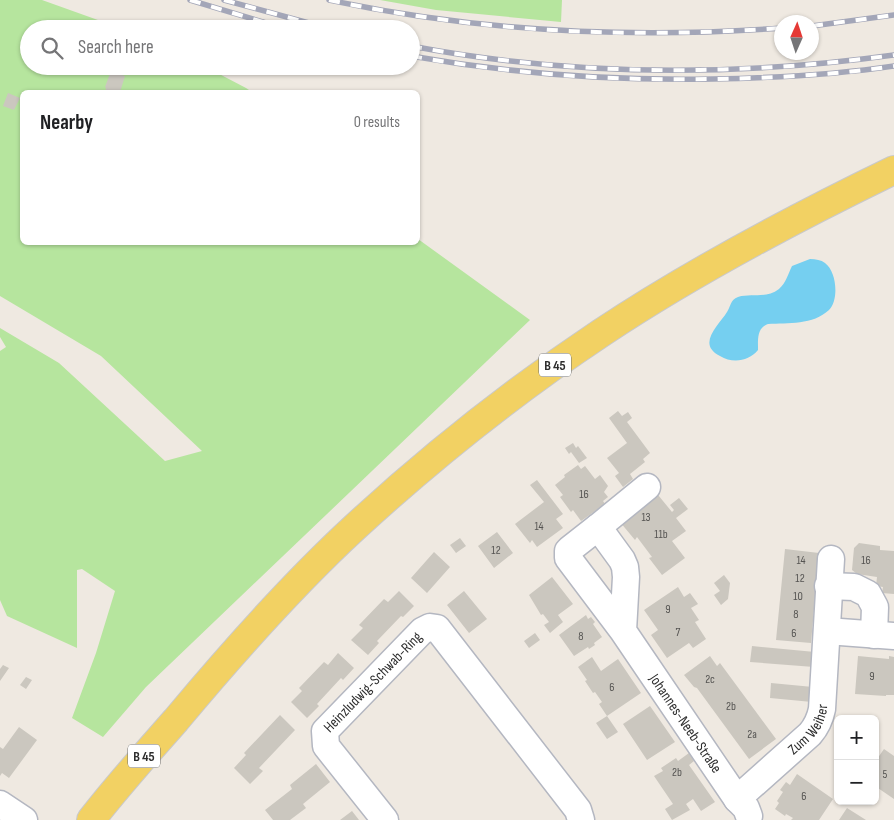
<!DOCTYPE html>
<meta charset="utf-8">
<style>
:root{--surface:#fff;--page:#f6f6f6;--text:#202124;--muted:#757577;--line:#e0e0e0}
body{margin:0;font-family:"Sofia Sans Condensed",sans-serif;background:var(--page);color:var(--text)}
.controls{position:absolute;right:15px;bottom:15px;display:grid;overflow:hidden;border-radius:8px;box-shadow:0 1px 4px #0004}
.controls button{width:45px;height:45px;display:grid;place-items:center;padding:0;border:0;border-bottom:1px solid var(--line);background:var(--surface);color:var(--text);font:25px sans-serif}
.compass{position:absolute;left:774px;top:15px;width:45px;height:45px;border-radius:50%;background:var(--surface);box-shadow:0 1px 4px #0004;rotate:3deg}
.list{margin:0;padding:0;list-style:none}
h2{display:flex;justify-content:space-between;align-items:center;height:65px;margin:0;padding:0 20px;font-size:21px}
h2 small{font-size:16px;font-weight:400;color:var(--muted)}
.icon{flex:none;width:28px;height:28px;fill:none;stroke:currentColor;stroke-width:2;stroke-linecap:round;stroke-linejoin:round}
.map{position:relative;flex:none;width:894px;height:820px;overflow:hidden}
.search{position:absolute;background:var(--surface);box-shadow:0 1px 4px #0004;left:20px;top:20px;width:400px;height:55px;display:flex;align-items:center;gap:12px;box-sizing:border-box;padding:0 18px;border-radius:28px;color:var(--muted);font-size:19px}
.panel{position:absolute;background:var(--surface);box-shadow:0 1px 4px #0004;left:20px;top:90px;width:400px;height:155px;border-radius:8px}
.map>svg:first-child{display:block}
</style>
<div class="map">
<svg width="894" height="820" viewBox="0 0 894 820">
<rect width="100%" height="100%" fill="#efe9e1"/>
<!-- green -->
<path fill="#b6e59e" d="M0 0H42L123 29H29V66H204L246 88 252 92H22V242H418V239L530 320 146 687 103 737 72 718 96 653 115 591 82 569 77 570V648L7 616 0 600V351L6 347 0 337V328L59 363 165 461 202 451 101 356 0 296Z
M380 0H562L561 22 436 10Z"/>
<!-- water -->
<path fill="#75cff0" d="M810 259C816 259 821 260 825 263 837 272 839 300 829 310 813 325 788 323 768 324 757 328 758 339 758 350 749 361 733 364 720 356 696 344 719 325 727 312 731 306 730 300 738 297 752 293 766 299 779 289 786 283 788 274 792 266Z"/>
<!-- building -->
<path fill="#cbc7bf" d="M71 66H92L88 74Z
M111 71 125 76 120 92H105L106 88 105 87Z
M8 93 20 98 14 110 3 106Z
M618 411 622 416 628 412 632 418 627 422 650 453 643 459 645 462 630 474 633 479 623 487 615 476 619 473 607 458 627 443 609 418Z
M573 443 576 448 578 446 587 458 579 463 571 452 569 454 565 448Z
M578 465 581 469 585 466 595 479 600 475 608 486 604 492 608 497 603 501 605 504 581 521 573 510 571 512 560 497 563 495 555 485 565 477 564 475Z
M537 480 563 514 556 519 563 528 537 547 532 540 530 543 515 524 544 502 530 485Z
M654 490 672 512 674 510 670 505 679 498 688 509 676 518 686 531 672 541 685 558 662 575 649 558 652 557 637 537 635 540 620 522Z
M497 532 513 553 494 568 478 546Z
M460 538 466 546 456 553 450 545Z
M859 543 880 546V550L894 551V594L882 593 883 587 876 586 877 577 857 574 852 570 854 548Z
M785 549 819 553 811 643 776 640Z
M434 552 450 567 427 593 411 578Z
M724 575 730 583 728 599 721 605 714 595 720 591 714 583Z
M552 577 573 604 558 615 563 622 550 633 544 625 549 622 543 614 541 615 529 595Z
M678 587 684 597 690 593 698 604 691 608 699 620 695 622 706 639 693 648 689 643 667 658 651 635 658 630 644 610Z
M399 591 414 606 403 617 401 616 377 641 379 643 368 655 351 640 363 628 359 625 384 599 388 602Z
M464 591 487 619 469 633 447 605Z
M586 615 588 619 591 617 595 622 593 624 602 637 594 643 595 645 589 649 588 647 574 656 559 635Z
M535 633 540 640 529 648 524 641Z
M752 646 815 652 814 667 750 662Z
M338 653 354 668 343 680 341 678 317 704 319 706 307 718 291 702 302 691 299 688 324 662 328 665Z
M710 656 717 666 720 663 776 739 749 759 697 688 694 687 684 675Z
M858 656 889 659V656L894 657V695H886V696L855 694Z
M592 657 601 671 618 659 641 693 607 716 618 732 607 739 596 723 607 716 599 704 602 702 595 692 593 693 585 681 587 680 578 667Z
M3 665 9 668 0 681V669Z
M26 677 32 680 26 689 20 685Z
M771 683 813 687 812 702 770 698Z
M650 706 675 742 647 760 623 724Z
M280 715 295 730 259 768 263 771 250 784 234 768 246 755 244 753Z
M19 727 37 740 9 778 2 773 0 776V747L3 749Z
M884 749 894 756V799L875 786V762Z
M689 753 694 761 689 765 715 802 701 811 693 799 686 804 690 810 672 820 665 809 673 804 654 776 663 771 661 768 676 758 678 761Z
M316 764 330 782 303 804 306 808 290 820H273L265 810 292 789 290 785Z
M797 774 833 799 819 820H791L793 818 786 814 785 816 775 809 779 803 777 801 783 792 780 790 786 782 790 785Z
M847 808 866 820H839Z
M352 811 359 820H340Z"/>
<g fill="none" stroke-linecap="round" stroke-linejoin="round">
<defs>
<g id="minor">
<path d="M598 527 647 487"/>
<path d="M828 586 854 587 868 594 875 607 874 635"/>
<path id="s1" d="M623 631 568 558V551L570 549 598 527 622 560 625 567 626 577 623 631 737 799 746 808 749 816"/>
<path d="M827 631 894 636"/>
<path id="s2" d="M737 799 810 734C817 726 820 719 822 709L831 559"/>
<path d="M0 804 24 820"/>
<path id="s3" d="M385 820 326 746 325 731 422 631 430 627 437 628 578 810 581 820"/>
</g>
<path id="major" d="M91 820C118 785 147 753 176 720 232 653 290 587 354 528 431 457 514 391 601 333 694 271 793 219 894 170"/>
</defs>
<!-- minor casing -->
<use href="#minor" stroke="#b4b7c1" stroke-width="29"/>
<!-- major casing -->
<use href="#major" stroke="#c9c9c9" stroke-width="30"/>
<!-- minor -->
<use href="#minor" stroke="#fff" stroke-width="26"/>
<!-- major -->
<use href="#major" stroke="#f2d163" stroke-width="28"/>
<defs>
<path id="rail" d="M190 0 286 29
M224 0 331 29
M329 0C480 32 628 39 782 28
M812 26 894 15
M411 46C570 76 734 77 894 55
M411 56C513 74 610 81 713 79 773 78 834 75 894 66"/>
</defs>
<!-- rail casing -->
<use href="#rail" stroke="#a3a6b8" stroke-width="5.5"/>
<!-- rail -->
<use href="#rail" stroke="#fff" stroke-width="4" stroke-dasharray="11" stroke-linecap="butt"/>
</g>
<g text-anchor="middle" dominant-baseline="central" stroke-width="4" stroke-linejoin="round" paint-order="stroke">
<!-- number labels -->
<g font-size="12" fill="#555452">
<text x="584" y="494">16</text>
<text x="646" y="517">13</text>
<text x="539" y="526">14</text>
<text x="661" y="534">11b</text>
<text x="496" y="550">12</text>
<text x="801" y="560">14</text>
<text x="866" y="560">16</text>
<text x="800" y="578">12</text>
<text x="798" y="596">10</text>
<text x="668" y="609">9</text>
<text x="796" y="614">8</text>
<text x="678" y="632">7</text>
<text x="794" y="633">6</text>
<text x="581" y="636">8</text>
<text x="872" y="676">9</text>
<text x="710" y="679">2c</text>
<text x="612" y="687">6</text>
<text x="731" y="706">2b</text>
<text x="752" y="734">2a</text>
<text x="677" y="772">2b</text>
<text x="885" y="774">5</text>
<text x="804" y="796">6</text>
</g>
<!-- shield labels -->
<g fill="#fff" stroke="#6d6d6d" stroke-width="1">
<rect x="539" y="353.5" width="32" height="23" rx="4"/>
<rect x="128" y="744.5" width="32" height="23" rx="4"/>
</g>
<g font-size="14" font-weight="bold" fill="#2e2e2e">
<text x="555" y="365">B 45</text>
<text x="144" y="756">B 45</text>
</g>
<!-- street labels -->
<g font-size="15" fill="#2e2e2e" stroke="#fff">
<text stroke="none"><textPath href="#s3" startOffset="178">Heinzludwig-Schwab-Ring</textPath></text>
<text stroke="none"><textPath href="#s1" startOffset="361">Johannes-Neeb-Straße</textPath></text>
<text stroke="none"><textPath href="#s2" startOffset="101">Zum Weiher</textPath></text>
</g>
</g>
</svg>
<div class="controls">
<button>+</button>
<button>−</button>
</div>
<svg class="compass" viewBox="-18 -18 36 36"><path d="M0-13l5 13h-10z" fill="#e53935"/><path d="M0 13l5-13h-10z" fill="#757577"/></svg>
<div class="search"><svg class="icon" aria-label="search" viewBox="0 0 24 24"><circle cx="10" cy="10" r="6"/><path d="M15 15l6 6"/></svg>Search here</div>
<section class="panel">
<h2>Nearby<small>0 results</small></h2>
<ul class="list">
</ul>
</section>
</div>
